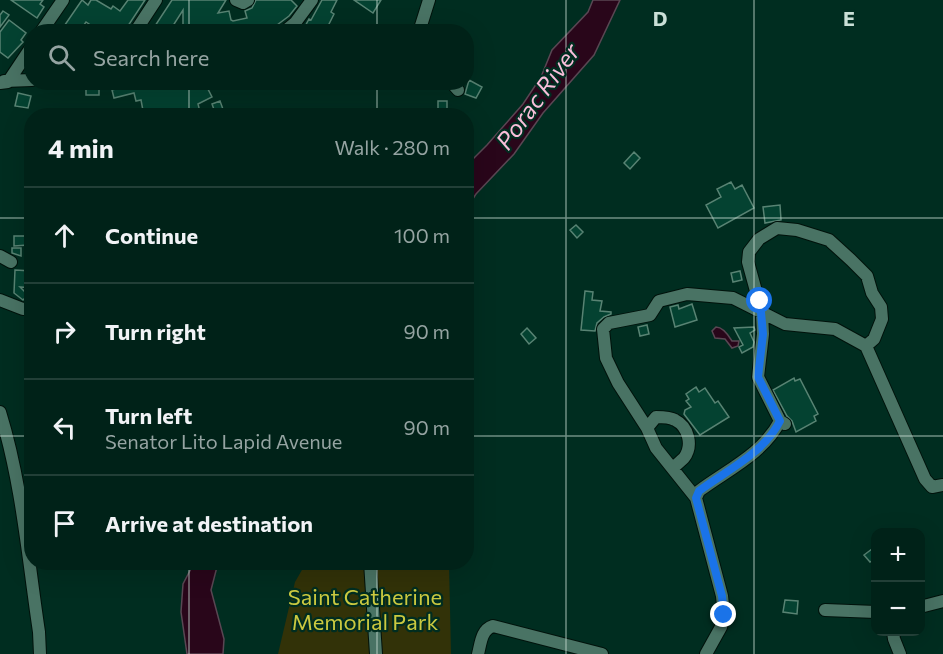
<!DOCTYPE html>
<meta charset="utf-8">
<style>
:root{--surface:#002218;--page:#0a2a21;--text:#f1f3f6;--muted:#95a4a2;--line:#223f37}
body{margin:0;font-family:Commissioner,sans-serif;background:var(--page);color:var(--text)}
.controls{position:absolute;right:18px;bottom:18px;display:grid;overflow:hidden;border-radius:12px;box-shadow:0 6px 24px #0002}
.controls button{width:54px;height:54px;display:grid;place-items:center;padding:0;border:0;border-bottom:2px solid var(--line);background:var(--surface);color:var(--text);font:30px sans-serif}
.stop{position:absolute;width:18px;height:18px;margin:-14px;border:4px solid #1a73e8;border-radius:50%;background:#fff}
.stop.end{background:#1a73e8;border-color:#fff;box-shadow:0 2px 6px #0008}
.list{margin:0;padding:0;list-style:none}
h2{display:flex;justify-content:space-between;align-items:center;height:78px;margin:0;padding:0 24px;font-size:26px}
h2 small{font-size:20px;font-weight:400;color:var(--muted)}
.list li{display:grid;grid-template-columns:39px 1fr auto;gap:18px;align-items:center;box-sizing:border-box;height:96px;padding:0 24px;border-top:2px solid var(--line)}
.list b{display:block;font-size:22px;white-space:nowrap}
.list p{margin:0;font-size:20px;white-space:nowrap;color:var(--muted)}
.list em{font-size:20px;font-style:normal;color:var(--muted)}
.icon{flex:none;width:33px;height:33px;fill:none;stroke:currentColor;stroke-width:2;stroke-linecap:round;stroke-linejoin:round}
.map{position:relative;flex:none;width:943px;height:654px;overflow:hidden}
.search{position:absolute;background:var(--surface);box-shadow:0 6px 24px #0002;left:24px;top:24px;width:450px;height:66px;display:flex;align-items:center;gap:15px;box-sizing:border-box;padding:0 21px;border-radius:24px;color:var(--muted);font-size:22px}
.panel{position:absolute;background:var(--surface);box-shadow:0 6px 24px #0002;left:24px;top:108px;width:450px;height:462px;border-radius:24px}
.map>svg:first-child{display:block}
</style>
<div class="map">
<svg width="943" height="654" viewBox="0 0 943 654">
<rect width="100%" height="100%" fill="#002d20"/>
<!-- green -->
<path fill="#323208" d="M306 563H449L451 654H278L295 582Z"/>
<!-- water -->
<path fill="#29061a" stroke="#594753" stroke-width="1.5" d="M593 0H620L594 55 543 113 514 154 476 194 467 208V165L487 145 523 104 541 77 552 50 588 12Z
M716 327C723 327 729 336 732 341H739L738 346 732 348 725 339 715 338 712 331Z
M194 563H218L211 590 224 639 223 654H187L181 612 183 584Z"/>
<!-- building -->
<path fill="#044231" stroke="#588373" stroke-width="1.5" d="M11 0H43L40 4 44 7 37 18Z
M82 0 88 5 91 0H96L111 9 113 6 120 11 128 0H145L124 32H101L86 22 79 32H60Z
M172 0H226L218 13 229 11 231 20 233 21 247 18 245 11 252 8 256 0H291L297 6 289 16 273 28 274 32H183V10L169 32H151Z
M322 0H337L331 12 334 14 325 32H302L309 19 311 20Z
M354 0H381L373 13Z
M3 11 9 15 0 27V15Z
M9 20 26 33 21 40 23 42 8 58 0 52V32Z
M469 80 482 87 476 98 465 94Z
M131 82H224L208 89 212 97 198 104 201 116H144L141 100 136 101 134 93 114 98 112 90 131 85Z
M99 85V95H86V86Z
M18 93 31 96 28 108 15 106Z
M220 101 224 112 216 115 212 104Z
M438 101H447V109H438Z
M634 152 640 158 630 169 624 163Z
M731 182 735 189 742 185 754 208 718 228 706 205 721 197 717 189Z
M780 205 781 220 765 223 763 207Z
M576 225 583 232 577 238 570 230Z
M14 236H27L28 245 14 246Z
M12 248H21V256L12 253Z
M15 270 32 271V288L20 287 28 295 23 300 14 293Z
M740 271 742 280 733 282 731 273Z
M585 291 593 292 592 300 602 301 600 311 611 312V314L604 317 597 323 595 331 581 330Z
M692 304 697 320 675 327 670 307 678 305 679 309Z
M647 325 649 334 640 336 638 327Z
M754 327 755 330 750 333 754 342 753 347 742 353 739 347 743 345 734 328Z
M527 328 536 338 529 344 521 334Z
M794 378 795 381 800 379 818 414 814 416 816 421 796 432 792 421 787 416 773 390Z
M696 387 699 392 705 388 715 403 718 401 729 417 700 435 684 414 685 410 691 407 686 401 689 399 686 394Z
M876 546V558L870 562 864 555Z
M785 600 798 601 797 614 783 612Z"/>
<g fill="none" stroke-linecap="round" stroke-linejoin="round">
<defs>
<path id="minor" d="M236 0 243 3 248 0
M41 32 63 0
M135 32 156 0
M284 32 295 23 312 0
M419 32 429 0
M4 81 32 80
M451 82 458 90
M0 83 8 82 32 46
M0 256 11 262
M0 300 23 309 32 308
M0 412C22 483 28 559 39 632L40 654
M780 421 758 377 763 334 762 313 748 262 749 252 759 239 777 228 797 230 829 240 851 260 867 276 872 293 881 307 882 319 874 339 866 346
M647 428 656 417C662 417 670 417 675 420 689 427 693 446 684 458 681 461 676 465 673 468
M696 498 699 491C727 470 763 454 780 421L785 424
M370 562 376 654
M920 607 943 601
M825 610 876 612
M893 632 894 639 900 654
M478 654C481 643 481 630 493 626L602 654
M706 654 721 627 724 615 722 596 696 498 656 448 647 428 618 383 606 358 603 329 609 323 650 315 659 301 687 294 733 298 785 324 835 329 866 346 925 479 932 487 943 485"/>
</defs>
<!-- minor casing -->
<use href="#minor" stroke="#00120b" stroke-width="14"/>
<!-- minor -->
<use href="#minor" stroke="#497364" stroke-width="12"/>
</g>
<g fill="none" stroke-linecap="round" stroke-linejoin="round">
<!-- route -->
<path stroke="#1a73e8" stroke-width="8" d="M724 615 722 596 696 498 699 491C727 470 763 454 780 421L758 377 763 334 760 301"/>
</g>
<!-- grid -->
<path fill="none" stroke="#cae0d7" stroke-width="1.5" stroke-opacity="0.55" d="M189 0V32M377 0V32M566 0V654M754 0V654M189 82V116M377 82V116M0 218H32M466 218H943M0 436H32M466 436H943M189 562V654M377 562V654"/>
<g text-anchor="middle" dominant-baseline="central" stroke-width="4.5" stroke-linejoin="round" paint-order="stroke">
<!-- park labels -->
<g font-size="22" fill="#cac940" stroke="#002d20">
<text x="365" y="596">Saint Catherine<tspan x="365" dy="25">Memorial Park</tspan></text>
</g>
<!-- water labels -->
<g font-size="24" font-style="italic" fill="#f9beda" stroke="#002d20">
<text transform="translate(537 96) rotate(-54)">Porac River</text>
</g>
</g>
<g font-size="20" text-anchor="middle" font-weight="bold" fill="#cae0d7" stroke="#002d20" stroke-width="4.5" stroke-linejoin="round" paint-order="stroke">
<text x="660" y="26">D</text>
<text x="849" y="26">E</text>
</g>
</svg>
<div class="controls">
<button>+</button>
<button>−</button>
</div>
<div class="stop" style="left:760px;top:301px"></div>
<div class="stop end" style="left:724px;top:615px"></div>
<div class="search"><svg class="icon" aria-label="search" viewBox="0 0 24 24"><circle cx="10" cy="10" r="6"/><path d="M15 15l6 6"/></svg>Search here</div>
<section class="panel">
<h2>4 min<small>Walk · 280 m</small></h2>
<ul class="list">
<li><svg class="icon" aria-label="ahead" viewBox="0 0 24 24"><path d="M12 20V5M6 11l6-6 6 6"/></svg><div><b>Continue</b></div><em>100 m</em></li>
<li><svg class="icon" aria-label="right" viewBox="0 0 24 24"><path d="M7 20v-9h11M14 6l5 5-5 5"/></svg><div><b>Turn right</b></div><em>90 m</em></li>
<li><svg class="icon" aria-label="left" viewBox="0 0 24 24"><path d="M17 20v-9H6M10 6l-5 5 5 5"/></svg><div><b>Turn left</b><p>Senator Lito Lapid Avenue</p></div><em>90 m</em></li>
<li><svg class="icon" aria-label="arrive" viewBox="0 0 24 24"><path d="M6 21V4h12l-3 4 3 4H6"/></svg><div><b>Arrive at destination</b></div></li>
</ul>
</section>
</div>
